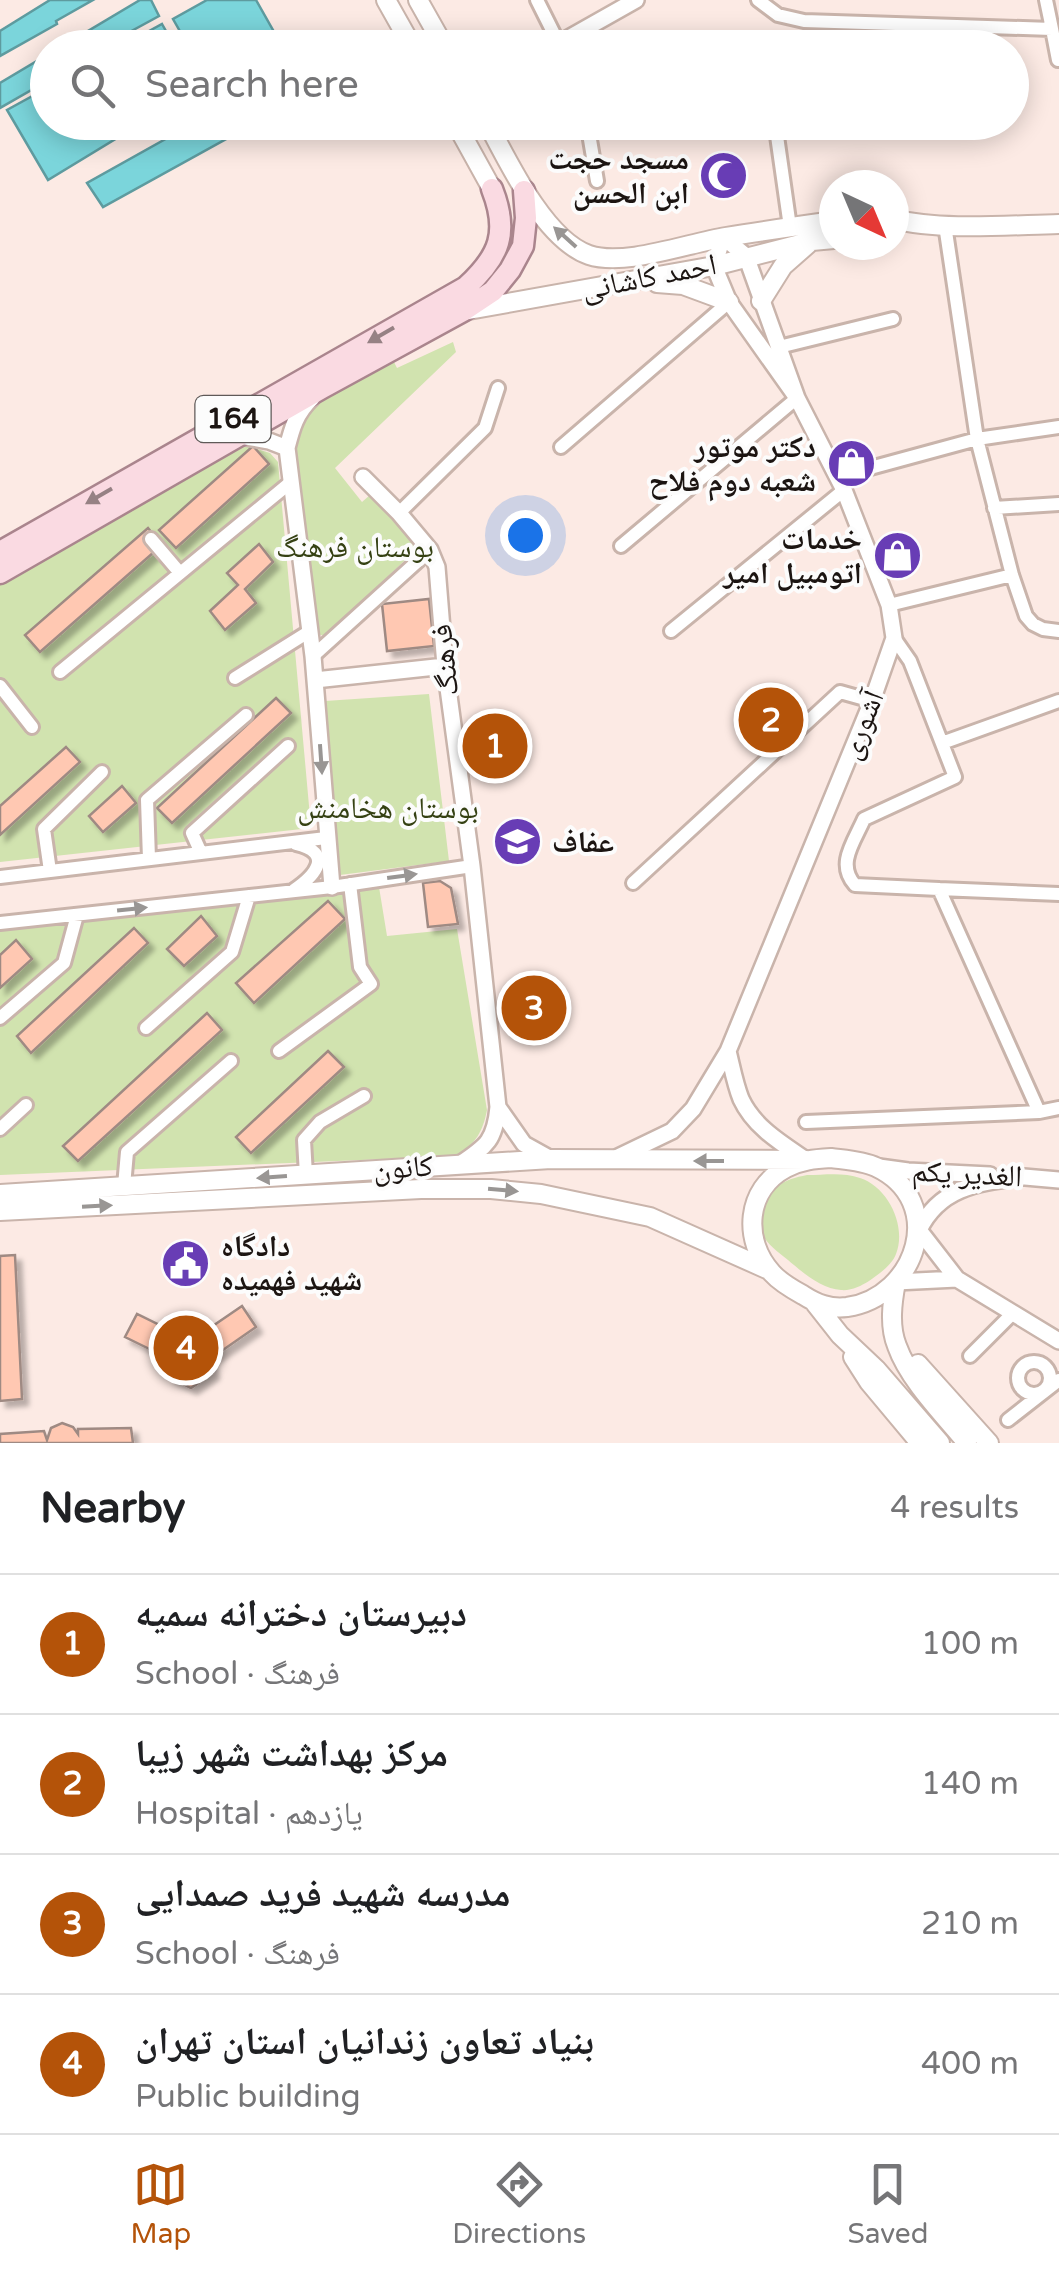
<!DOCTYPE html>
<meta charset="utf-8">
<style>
:root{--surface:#fff;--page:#f6f6f6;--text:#202124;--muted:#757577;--line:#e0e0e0;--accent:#b45309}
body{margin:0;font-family:"Varela Round","Noto Naskh Arabic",sans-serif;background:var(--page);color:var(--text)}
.compass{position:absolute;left:819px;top:170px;width:90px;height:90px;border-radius:50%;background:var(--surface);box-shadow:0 5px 25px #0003;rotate:136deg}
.you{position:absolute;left:525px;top:535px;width:35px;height:35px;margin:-25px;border:8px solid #fff;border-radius:50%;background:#1a73e8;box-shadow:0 0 0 15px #1a73e833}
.badge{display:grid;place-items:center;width:65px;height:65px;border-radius:50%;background:var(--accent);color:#fff;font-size:32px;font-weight:700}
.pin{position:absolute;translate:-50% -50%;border:5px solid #fff;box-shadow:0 2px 10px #0006}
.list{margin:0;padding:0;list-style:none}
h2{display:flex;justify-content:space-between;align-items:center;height:130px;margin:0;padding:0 40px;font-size:42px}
h2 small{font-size:32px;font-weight:400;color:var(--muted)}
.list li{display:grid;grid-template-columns:65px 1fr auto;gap:30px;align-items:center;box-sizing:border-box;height:140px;padding:0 40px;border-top:2px solid var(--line)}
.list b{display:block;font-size:38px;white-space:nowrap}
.list p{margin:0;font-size:32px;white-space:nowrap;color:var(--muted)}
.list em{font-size:32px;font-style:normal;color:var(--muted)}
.icon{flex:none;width:55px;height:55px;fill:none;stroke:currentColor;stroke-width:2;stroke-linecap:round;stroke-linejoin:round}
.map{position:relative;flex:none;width:1059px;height:1443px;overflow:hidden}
.search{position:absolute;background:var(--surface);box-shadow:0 5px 25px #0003;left:30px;right:30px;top:30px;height:110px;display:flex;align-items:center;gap:25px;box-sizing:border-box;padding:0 35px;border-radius:55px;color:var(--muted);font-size:38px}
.sheet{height:690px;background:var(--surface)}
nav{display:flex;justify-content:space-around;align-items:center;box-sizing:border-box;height:140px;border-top:2px solid var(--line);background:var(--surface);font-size:28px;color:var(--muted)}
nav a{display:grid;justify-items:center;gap:5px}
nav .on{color:var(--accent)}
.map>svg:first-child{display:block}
</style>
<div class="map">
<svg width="1059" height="1443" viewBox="0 0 1059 1443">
<defs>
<filter id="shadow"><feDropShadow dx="6" dy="6" stdDeviation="2.5" flood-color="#0004"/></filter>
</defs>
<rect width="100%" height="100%" fill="#fceae4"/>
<!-- green -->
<path fill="#d1e3af" d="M453 342 456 352 335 468 362 502 370 495 418 548 325 636 317 634 295 444C300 431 304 416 313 406 333 384 367 372 392 358L397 368Z
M241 444 270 453 278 462 311 828 0 862V582Z
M429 694 449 861 340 875 325 701Z
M379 887 387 936 457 929 487 1110C483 1131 476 1144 456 1156L0 1175V925Z
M807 1175C824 1175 844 1172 860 1178 888 1187 907 1226 896 1254 892 1265 879 1274 869 1281 861 1286 851 1291 841 1290 822 1289 802 1272 788 1260 774 1249 757 1237 760 1218 765 1189 781 1180 807 1175Z"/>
<!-- water -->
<path fill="#7bd5db" stroke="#5e9b9f" stroke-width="2.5" d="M50 0H93L56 21 57 24 0 56V31Z
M140 0H151L159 16 102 47H78L73 40Z
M207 0H256L282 46 189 47 173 19Z
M162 24 175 47H120Z
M47 55V81L0 108V83Z
M47 88 48 122 108 123 117 138 48 180 7 110Z
M196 122 255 123 103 207 87 183Z"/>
<!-- building -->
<path fill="#ffc8b2" stroke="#9f8a83" stroke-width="2.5" filter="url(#shadow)" d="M253 446 269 464 176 548 159 530Z
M148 528 162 545 40 652 25 635Z
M259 544 273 562 245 589 256 603 225 630 210 611 238 585 227 573Z
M429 599 434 646 387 651 382 604Z
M276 698 291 713 172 823 157 808Z
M66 747 80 762 0 835V806Z
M122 786 136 803 103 832 89 816Z
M440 881 451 888 458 924 428 927 423 883Z
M328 901 345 919 254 1003 236 983Z
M201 916 217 936 184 966 167 949Z
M134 928 148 943 31 1053 17 1036Z
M16 940 32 959 0 988V955Z
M207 1013 222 1030 78 1161 63 1146Z
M328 1051 344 1067 251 1153 236 1137Z
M15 1255 22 1399 0 1401V1256Z
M242 1306 256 1327 210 1359 213 1373 191 1388 169 1377 176 1362 125 1337 137 1314 184 1337 198 1336Z
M62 1423 73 1427 78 1434V1429L131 1428 133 1443H0V1434L44 1431 47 1440 51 1428Z"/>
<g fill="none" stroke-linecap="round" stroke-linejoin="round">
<defs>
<path id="minor" d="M537 0 561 48
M758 0 778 15 804 21 1052 29 1046 0
M1052 29 1058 60
M587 122 597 181
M777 136 790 227
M945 225 977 439 1012 575 1026 616 1033 624 1043 629 1059 631
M779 347 893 319
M561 447 729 302
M837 477 977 439 1059 427
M994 508 1059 504
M399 513 485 428 498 388
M151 539 180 573
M621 546 797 398
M889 605 1012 575
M671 631 844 490
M894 638 910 661 955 777 864 819C854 842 836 864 855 885L939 889 1039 1112
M313 656 430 550
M60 672 291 482
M235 678 310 631
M0 686 32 727
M942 743 1059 701
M201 853 192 833 288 746
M149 859 147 800 246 715
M50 871 44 829 102 772
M0 877 326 838
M633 883 840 692 872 701
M939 889 1059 894
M294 890C316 875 334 853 296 844
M0 923 332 887 472 866
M0 1018 64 963 77 915
M146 1028 232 952 249 896
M279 1051 371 984 360 967 350 884
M806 1122 1039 1112 1059 1108
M0 1129 26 1105
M306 1175 304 1140 320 1122 364 1096
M124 1186 127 1152 231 1061
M970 1356 1013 1313
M1018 1378a16 16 0 1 1 32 0a16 16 0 1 1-32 0Z
M1008 1420 1059 1380"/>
<path id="tertiary" d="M551 48 636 0
M312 398C296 413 292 428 287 448L313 656 332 887
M240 436 269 441 287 448
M363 477 399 513 430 550 437 567 445 666 472 866 498 1107C495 1140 487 1146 460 1164
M315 680 445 666
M728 1051C732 1067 735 1084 741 1099 754 1127 781 1143 806 1160
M498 1107 524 1144 551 1159
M618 1157 672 1131 693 1109 728 1051 872 701 894 638 889 605 844 490 797 398 746 256 723 237 714 266 729 302 797 398
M879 1167 908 1171 990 1175
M1013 1176 1059 1180
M1021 1177C978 1183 940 1187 919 1230L957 1279 1059 1341
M896 1282 957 1279"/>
<path id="secondary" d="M386 0 413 48
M418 0 445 48
M455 122 492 189
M487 122C508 162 545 240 589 255 625 267 688 243 726 237 762 231 798 226 834 221
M894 219C940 231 1010 225 1059 224
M657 283 683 285 729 302
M761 301 783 266 808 244
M463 311 714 266 812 241 834 239
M831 1158C846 1160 863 1161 876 1167 948 1201 917 1297 847 1307 830 1309 817 1304 803 1295 792 1289 780 1282 772 1273 742 1240 746 1189 786 1168 801 1160 815 1159 831 1158Z
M0 1194 551 1159 806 1160
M0 1211 421 1189H491L541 1194 650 1217 769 1270
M896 1282C892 1303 889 1326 897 1346 909 1380 944 1415 967 1443
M814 1302 840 1335 876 1369 940 1443
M853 1357 869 1382 920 1443
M918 1364 989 1443"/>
<path id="primary" d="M0 552 466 287C500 256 509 232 492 189
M0 573 322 388 463 311 493 291 510 270 523 246 526 218 524 191"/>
</defs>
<!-- minor casing -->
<use href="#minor" stroke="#c9b4ab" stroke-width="18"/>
<!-- tertiary casing -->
<use href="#tertiary" stroke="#c9b4ab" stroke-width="20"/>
<!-- secondary casing -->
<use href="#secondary" stroke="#c9b4ab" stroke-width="22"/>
<!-- primary casing -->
<use href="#primary" stroke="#aa858d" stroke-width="25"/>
<!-- minor -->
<use href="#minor" stroke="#fff" stroke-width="12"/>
<!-- tertiary -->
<use href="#tertiary" stroke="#fff" stroke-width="15"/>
<!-- secondary -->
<use href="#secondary" stroke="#fff" stroke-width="18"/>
<!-- primary -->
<use href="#primary" stroke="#fadae2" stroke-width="20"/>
</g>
<!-- one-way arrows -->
<defs><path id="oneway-solid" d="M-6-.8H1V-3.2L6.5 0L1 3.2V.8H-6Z" transform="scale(2.5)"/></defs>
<g fill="#999694">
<use href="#oneway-solid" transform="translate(565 237) rotate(-138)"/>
<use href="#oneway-solid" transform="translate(321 759) rotate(86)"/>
<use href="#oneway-solid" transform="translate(402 876) rotate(-8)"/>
<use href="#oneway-solid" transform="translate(132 909) rotate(-6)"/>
<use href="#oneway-solid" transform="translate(709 1161) rotate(180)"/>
<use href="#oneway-solid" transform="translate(272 1177) rotate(176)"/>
<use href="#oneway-solid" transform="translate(503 1190) rotate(5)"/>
<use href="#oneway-solid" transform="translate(97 1206) rotate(-3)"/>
</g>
<g fill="#968184">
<use href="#oneway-solid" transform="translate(381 335) rotate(150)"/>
<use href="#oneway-solid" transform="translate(99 496) rotate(150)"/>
</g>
<!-- icons -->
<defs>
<symbol id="mosque-disc" viewBox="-11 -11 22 22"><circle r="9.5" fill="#683db5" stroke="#fcfcfc"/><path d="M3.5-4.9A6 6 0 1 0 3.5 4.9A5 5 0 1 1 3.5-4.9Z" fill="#fff"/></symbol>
<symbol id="shop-disc" viewBox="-11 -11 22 22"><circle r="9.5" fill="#683db5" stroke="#fcfcfc"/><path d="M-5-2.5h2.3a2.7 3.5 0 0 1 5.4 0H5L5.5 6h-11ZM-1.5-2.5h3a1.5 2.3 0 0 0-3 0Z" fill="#fff"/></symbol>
<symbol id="school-disc" viewBox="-11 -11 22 22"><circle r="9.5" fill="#683db5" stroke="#fcfcfc"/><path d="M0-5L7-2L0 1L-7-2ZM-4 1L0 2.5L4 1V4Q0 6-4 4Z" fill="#fff"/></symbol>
<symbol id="civic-disc" viewBox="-11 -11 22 22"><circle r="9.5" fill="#683db5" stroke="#fcfcfc"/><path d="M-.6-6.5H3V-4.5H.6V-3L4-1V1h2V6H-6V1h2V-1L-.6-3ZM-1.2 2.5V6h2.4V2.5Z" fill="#fff"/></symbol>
</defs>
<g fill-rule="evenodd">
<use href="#mosque-disc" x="696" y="148" width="55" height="55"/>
<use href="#shop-disc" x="824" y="436" width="55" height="55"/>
<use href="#shop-disc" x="870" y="528" width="55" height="55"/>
<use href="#school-disc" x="490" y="814" width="55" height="55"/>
<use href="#civic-disc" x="158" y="1236" width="55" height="55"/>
</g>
<g text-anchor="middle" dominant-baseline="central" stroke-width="8" stroke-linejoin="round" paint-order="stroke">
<!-- shield labels -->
<rect fill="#fcfcfc" stroke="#5f5a58" stroke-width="2.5" x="195.5" y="396" width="75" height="46" rx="8"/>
<g font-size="28" font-weight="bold" fill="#1c1512">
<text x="233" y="419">164</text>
</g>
<!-- poi labels -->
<g font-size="30" font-weight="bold" fill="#1c1512" stroke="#fcfcfc" text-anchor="end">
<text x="689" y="159">مسجد حجت<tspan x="689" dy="34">ابن الحسن</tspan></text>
<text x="816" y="447">دکتر موتور<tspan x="816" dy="34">شعبه دوم فلاح</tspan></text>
<text x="862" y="539">خدمات<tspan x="862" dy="34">اتومبیل امیر</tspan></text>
<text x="552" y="842" text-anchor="start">عفاف</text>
<text x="221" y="1246" text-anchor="start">دادگاه<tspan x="221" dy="34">شهید فهمیده</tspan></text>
</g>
<!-- street labels -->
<g font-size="30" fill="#1c1512" stroke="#fcfcfc">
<text transform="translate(649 277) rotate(-11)">احمد کاشانی</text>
<text transform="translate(445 660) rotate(-96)">فرهنگ</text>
<text transform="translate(862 725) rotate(-68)">آشوری</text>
<text transform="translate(403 1168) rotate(-4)">کانون</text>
<text transform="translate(967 1174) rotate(3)">الغدیر یکم</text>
</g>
<!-- park labels -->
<g font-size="30" fill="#354113" stroke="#fcfcfc">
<text x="355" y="547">بوستان فرهنگ</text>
<text x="388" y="808">بوستان هخامنش</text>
</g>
</g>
</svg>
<svg class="compass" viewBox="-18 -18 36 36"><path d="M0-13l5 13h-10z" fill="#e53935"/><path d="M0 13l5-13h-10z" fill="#757577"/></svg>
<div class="you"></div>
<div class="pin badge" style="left:495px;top:746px">1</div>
<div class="pin badge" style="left:771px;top:720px">2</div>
<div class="pin badge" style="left:534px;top:1008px">3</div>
<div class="pin badge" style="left:186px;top:1348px">4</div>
<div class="search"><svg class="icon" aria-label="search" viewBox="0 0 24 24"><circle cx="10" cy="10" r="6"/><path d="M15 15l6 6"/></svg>Search here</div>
</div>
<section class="sheet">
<h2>Nearby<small>4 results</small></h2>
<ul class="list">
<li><span class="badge">1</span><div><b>دبیرستان دخترانه سمیه</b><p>School · فرهنگ</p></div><em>100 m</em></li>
<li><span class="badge">2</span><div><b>مرکز بهداشت شهر زیبا</b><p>Hospital · یازدهم</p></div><em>140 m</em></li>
<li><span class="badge">3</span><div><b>مدرسه شهید فرید صمدایی</b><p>School · فرهنگ</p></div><em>210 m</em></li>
<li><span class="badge">4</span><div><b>بنیاد تعاون زندانیان استان تهران</b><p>Public building</p></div><em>400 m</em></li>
</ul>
</section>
<nav>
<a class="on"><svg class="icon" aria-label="map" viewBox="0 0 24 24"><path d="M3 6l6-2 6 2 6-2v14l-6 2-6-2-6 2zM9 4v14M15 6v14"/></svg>Map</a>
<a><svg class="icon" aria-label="directions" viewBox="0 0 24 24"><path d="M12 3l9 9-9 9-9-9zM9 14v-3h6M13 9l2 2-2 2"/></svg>Directions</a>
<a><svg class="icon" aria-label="saved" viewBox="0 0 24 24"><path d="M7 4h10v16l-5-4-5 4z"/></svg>Saved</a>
</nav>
